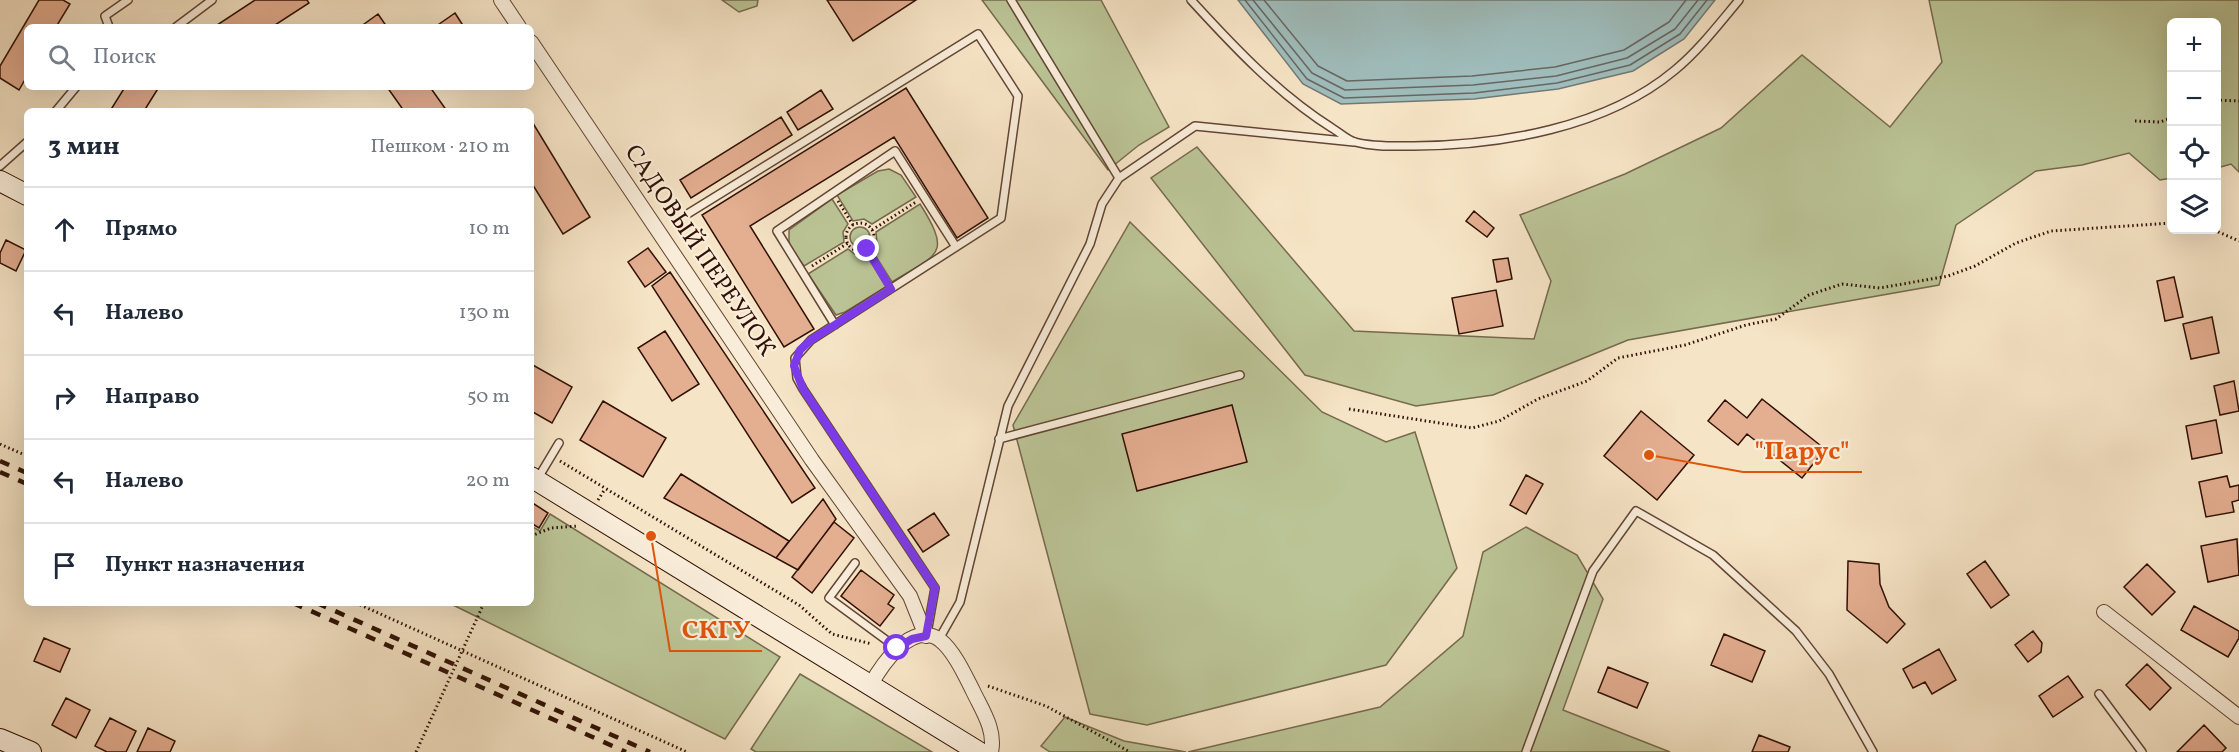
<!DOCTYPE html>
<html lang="ru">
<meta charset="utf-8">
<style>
:root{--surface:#fff;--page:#f2f2f3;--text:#1f2937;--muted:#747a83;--line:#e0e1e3}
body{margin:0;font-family:Vollkorn,serif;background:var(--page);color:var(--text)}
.controls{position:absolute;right:18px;top:18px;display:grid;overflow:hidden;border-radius:9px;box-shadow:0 6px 24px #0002}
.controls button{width:54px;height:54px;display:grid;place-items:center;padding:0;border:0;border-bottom:2px solid var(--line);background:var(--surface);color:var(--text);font:30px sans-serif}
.stop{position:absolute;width:18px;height:18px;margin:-14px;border:4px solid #7c3aed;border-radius:50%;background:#fff}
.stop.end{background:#7c3aed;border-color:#fff;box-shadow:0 2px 6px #0008}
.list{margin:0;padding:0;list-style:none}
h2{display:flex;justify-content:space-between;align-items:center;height:78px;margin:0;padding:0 24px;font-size:26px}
h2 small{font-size:20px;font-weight:400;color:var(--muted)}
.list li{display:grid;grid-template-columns:39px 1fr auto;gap:18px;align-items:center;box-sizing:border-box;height:84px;padding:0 24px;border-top:2px solid var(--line)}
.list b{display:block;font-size:22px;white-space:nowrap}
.list em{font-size:20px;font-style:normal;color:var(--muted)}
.icon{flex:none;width:33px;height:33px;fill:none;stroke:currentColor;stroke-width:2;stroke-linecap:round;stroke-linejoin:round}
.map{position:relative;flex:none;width:2239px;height:752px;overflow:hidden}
.search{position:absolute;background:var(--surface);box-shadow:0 6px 24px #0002;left:24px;top:24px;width:510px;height:66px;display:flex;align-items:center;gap:15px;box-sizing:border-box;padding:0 21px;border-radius:9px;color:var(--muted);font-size:22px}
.panel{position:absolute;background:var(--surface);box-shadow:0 6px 24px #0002;left:24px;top:108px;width:510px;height:498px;border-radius:9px}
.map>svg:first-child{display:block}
</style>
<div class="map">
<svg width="2239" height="752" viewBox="0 0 2239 752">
<rect width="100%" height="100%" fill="#f6e4c6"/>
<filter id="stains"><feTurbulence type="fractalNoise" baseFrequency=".00333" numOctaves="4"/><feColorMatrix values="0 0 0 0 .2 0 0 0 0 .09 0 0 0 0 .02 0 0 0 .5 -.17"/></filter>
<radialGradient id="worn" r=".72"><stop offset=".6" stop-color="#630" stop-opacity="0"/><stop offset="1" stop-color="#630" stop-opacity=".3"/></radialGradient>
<!-- green -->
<path fill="#bbc496" stroke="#766a4d" stroke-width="1.5" d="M722 0H758L757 6 739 12Z
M982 0H1101L1169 127 1139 145 1108 170Z
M1929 0H2239V172L2231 164 2217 168 2216 22H2172L2171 178 2160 180 2129 153 2082 165 2036 171 1956 225 1939 285 1628 340 1493 395 1416 406 1305 375 1151 178 1197 147 1354 331 1534 339 1551 281 1520 215 1625 174 1721 128 1802 55 1890 127 1942 62Z
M889 169 901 175 916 197 872 224 864 219 853 221 837 195 878 171Z
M832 199 848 224 843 232 844 242 804 266 789 245V230Z
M920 204C953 256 937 254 892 282L872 250 877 244 876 232Z
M1130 222 1322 412 1386 442 1415 432 1457 568 1386 665 1147 725 1090 714 1013 425Z
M850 237a10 10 0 1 1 20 0a10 10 0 1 1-20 0Z
M848 249 856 255 866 254 886 287 845 312 836 315 808 274Z
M550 514 780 657 725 739 449 603H531V526L540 531Z
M1526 527 1577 555 1603 599 1563 710 1670 752H1188L1380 707 1463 636 1483 552Z
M800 674 932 752H756L751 749Z
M1065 717 1124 741 1186 752H1050L1041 746Z"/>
<!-- water -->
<path fill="#9fbdbc" stroke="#737872" stroke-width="1.5" d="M1238 0H1715L1684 39 1633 71 1558 89 1474 99 1341 104 1303 84Z"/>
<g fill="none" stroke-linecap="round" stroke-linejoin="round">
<!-- shore -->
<path stroke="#686660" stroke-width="1.5" d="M1245 0 1307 79 1344 98 1474 93 1557 83 1630 65 1680 34 1707 0
M1253 0 1312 73 1345 90 1473 85 1556 76 1627 58 1675 29 1698 0
M1264 0 1318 66 1347 81 1472 76 1555 67 1624 50 1669 22 1686 0"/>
</g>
<!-- building -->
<path fill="#e4ae91" stroke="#301004" stroke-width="1.5" d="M39 0H63L70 4 56 27H27V76L19 90 0 78V66Z
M255 0H307L309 3 272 27H214Z
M827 0H916L853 41Z
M455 13 464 27H435Z
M378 14 387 27H360Z
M125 87H159L144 111H110Z
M387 87H430L447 111H404Z
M906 88 988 218 957 238 894 137 750 226 814 329 784 347 702 215Z
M821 90 833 109 798 130 787 112Z
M781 117 792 135 691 198 680 180Z
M531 120 590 217 563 234 531 182Z
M1474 211 1494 228 1487 237 1466 221Z
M6 240 26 250 16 271 0 263V253Z
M648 248 666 272 645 287 628 262Z
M1508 258 1512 279 1497 282 1493 260Z
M670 272 815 488 792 503 652 286Z
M2174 277 2183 317 2165 321 2157 281Z
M1496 290 1503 326 1459 334 1452 298Z
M2212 317 2219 353 2191 359 2183 324Z
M665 331 699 384 672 401 638 348Z
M531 364 572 387 552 423 531 411Z
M2234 381 2239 411 2220 415 2214 386Z
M1762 399 1825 449 1802 478 1747 434 1738 445 1708 421 1725 400 1747 418Z
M603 401 666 438 643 477 580 440Z
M1232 405 1247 462 1137 491 1122 434Z
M1641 411 1694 455 1657 500 1604 456Z
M2216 420 2222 453 2192 459 2186 426Z
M681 474 789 541 776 558 664 498Z
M1526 475 1543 484 1526 514 1510 505Z
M2227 476 2230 487 2239 485V500L2232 502 2234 512 2206 517 2199 482Z
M823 499 836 519 798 570 776 558Z
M531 502 548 513 539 528 531 523Z
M934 513 949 535 923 552 908 530Z
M834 522 854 538 812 593 792 577Z
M2237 539 2239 575 2208 582 2201 546Z
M1848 561 1879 564 1880 584 1889 607 1905 624 1887 643 1847 610Z
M1985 561 2009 595 1991 608 1967 574Z
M2147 564 2175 592 2152 615 2124 587Z
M861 570 894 595 888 604 894 608 880 626 841 596Z
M2194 606 2239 631V638L2228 657 2181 630Z
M2033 631 2042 643 2041 652 2028 662 2015 645Z
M1724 634 1765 651 1752 682 1711 665Z
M44 638 70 649 60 672 34 661Z
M1939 649 1956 680 1932 694 1925 682 1913 688 1903 669Z
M2147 664 2171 688 2150 710 2126 685Z
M1608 667 1648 683 1637 708 1598 692Z
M2068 676 2083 697 2053 717 2039 696Z
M66 698 90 710 76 738 52 725Z
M110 718 136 731 126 752H107L95 746Z
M2204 725 2226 748 2222 752H2177Z
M148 728 175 741 170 752H137Z
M1759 735 1790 747 1788 752H1752Z"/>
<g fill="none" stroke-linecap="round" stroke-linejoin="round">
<defs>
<path id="lane" d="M1011 0 1119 178
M1191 0C1234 47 1278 94 1332 128 1339 132 1347 140 1355 142 1373 147 1395 146 1414 146 1501 145 1606 128 1675 70 1699 50 1719 24 1739 0
M109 27 105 16 128 0
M176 27 212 0
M56 111 76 87
M0 166 27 142
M689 213 978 34 1018 96 1001 218 811 340 795 358 797 378 803 389 935 588 927 633
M835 325 777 231 895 151 956 247
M999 439 1240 375
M538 478 559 443
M855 563 829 598 897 648
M939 639 960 602 1008 406 1090 244 1102 204 1119 178 1195 126 1354 142
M2099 694 2142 752
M1526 752 1593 571 1636 511 1713 555 1796 631 1829 674 1873 752"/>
<path id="street" d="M501 0 519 27
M531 42 812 460 910 596 926 636
M2104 612 2239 717
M870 686C881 666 912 619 940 640 954 651 965 675 973 691 982 710 996 730 991 752"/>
<path id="secondary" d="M0 181 27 195
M531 477 979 752
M0 739 31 752"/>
</defs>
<!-- lane casing -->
<use href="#lane" stroke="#624534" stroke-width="10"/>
<!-- street casing -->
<use href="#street" stroke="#624534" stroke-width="16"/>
<!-- secondary casing -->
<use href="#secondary" stroke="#301004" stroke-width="22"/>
<!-- path -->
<path stroke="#301004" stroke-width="3" stroke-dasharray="1.5 3" stroke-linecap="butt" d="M2216 100 2239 101
M2135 121 2160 122 2172 118
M838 201 853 225
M846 237a14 14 0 1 1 28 0a14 14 0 1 1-28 0Z
M872 230 916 202
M2214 230 2239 241
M867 249 886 280
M812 266 848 243
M1349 409 1472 428 1499 421 1538 399 1587 381 1618 358 1685 345 1746 325 1776 319 1809 295 1842 284 1880 288 1948 276 1975 266 2016 243 2051 231 2172 223
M0 444 27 456
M560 461 799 605 832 634 872 644
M598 500 605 489
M531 536 551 528 578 526
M356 603 687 752
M988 686 1046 706 1130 752
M416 752 484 603"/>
<!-- lane -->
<use href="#lane" stroke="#f9edda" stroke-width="7"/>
<!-- street -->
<use href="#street" stroke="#f9edda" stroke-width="14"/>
<!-- secondary -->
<use href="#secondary" stroke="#f9edda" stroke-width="20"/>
<!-- rail -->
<path stroke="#301004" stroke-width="4.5" stroke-dasharray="10 10" stroke-linecap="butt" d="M0 461 27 473
M0 472 27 484
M293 603 626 752
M317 603 650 752"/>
</g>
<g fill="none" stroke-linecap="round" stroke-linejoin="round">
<!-- route -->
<path stroke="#7c3aed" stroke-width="8" d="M867 249 891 289 811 340 800 350 794 366 803 389 935 588 926 636 912 639 897 648"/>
</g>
<g text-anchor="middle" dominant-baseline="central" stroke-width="4.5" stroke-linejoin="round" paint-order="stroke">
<!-- street labels -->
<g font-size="24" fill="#301004" stroke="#f9edda">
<text transform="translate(699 251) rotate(56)">САДОВЫЙ ПЕРЕУЛОК</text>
</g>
</g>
<!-- callouts -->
<path fill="none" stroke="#df550c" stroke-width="2" d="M1649 455L1743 472H1862M651 536L670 651H762"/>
<g fill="#df550c" stroke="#f9edda" stroke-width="2">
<circle cx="1649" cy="455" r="6"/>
<circle cx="651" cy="536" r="6"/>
</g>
<g font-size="26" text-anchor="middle" font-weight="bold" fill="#df550c" stroke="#f9edda" stroke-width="4.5" stroke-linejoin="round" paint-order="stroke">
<text x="1802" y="459">"Парус"</text>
<text x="716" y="638">СКГУ</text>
</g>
<rect width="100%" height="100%" filter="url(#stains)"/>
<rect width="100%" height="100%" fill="url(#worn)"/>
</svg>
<div class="controls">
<button>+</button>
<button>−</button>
<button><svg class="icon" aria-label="locate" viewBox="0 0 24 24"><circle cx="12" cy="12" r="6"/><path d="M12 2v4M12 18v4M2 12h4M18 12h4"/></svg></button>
<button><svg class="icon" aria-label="layers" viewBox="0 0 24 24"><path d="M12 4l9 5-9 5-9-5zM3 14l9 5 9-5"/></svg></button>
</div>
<div class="stop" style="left:897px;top:648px"></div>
<div class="stop end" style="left:867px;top:249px"></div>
<div class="search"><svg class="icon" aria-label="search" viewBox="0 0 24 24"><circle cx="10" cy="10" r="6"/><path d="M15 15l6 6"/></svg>Поиск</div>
<section class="panel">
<h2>3 мин<small>Пешком · 210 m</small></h2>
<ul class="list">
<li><svg class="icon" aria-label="ahead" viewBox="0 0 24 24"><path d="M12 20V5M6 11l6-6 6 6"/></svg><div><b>Прямо</b></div><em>10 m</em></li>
<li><svg class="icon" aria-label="left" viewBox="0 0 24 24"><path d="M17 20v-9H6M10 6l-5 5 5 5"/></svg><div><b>Налево</b></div><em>130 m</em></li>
<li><svg class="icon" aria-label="right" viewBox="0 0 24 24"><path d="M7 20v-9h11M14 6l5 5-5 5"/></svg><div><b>Направо</b></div><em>50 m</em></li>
<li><svg class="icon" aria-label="left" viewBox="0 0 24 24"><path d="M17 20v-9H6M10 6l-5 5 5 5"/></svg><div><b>Налево</b></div><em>20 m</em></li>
<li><svg class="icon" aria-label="arrive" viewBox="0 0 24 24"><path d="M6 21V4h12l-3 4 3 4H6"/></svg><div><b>Пункт назначения</b></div></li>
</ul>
</section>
</div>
